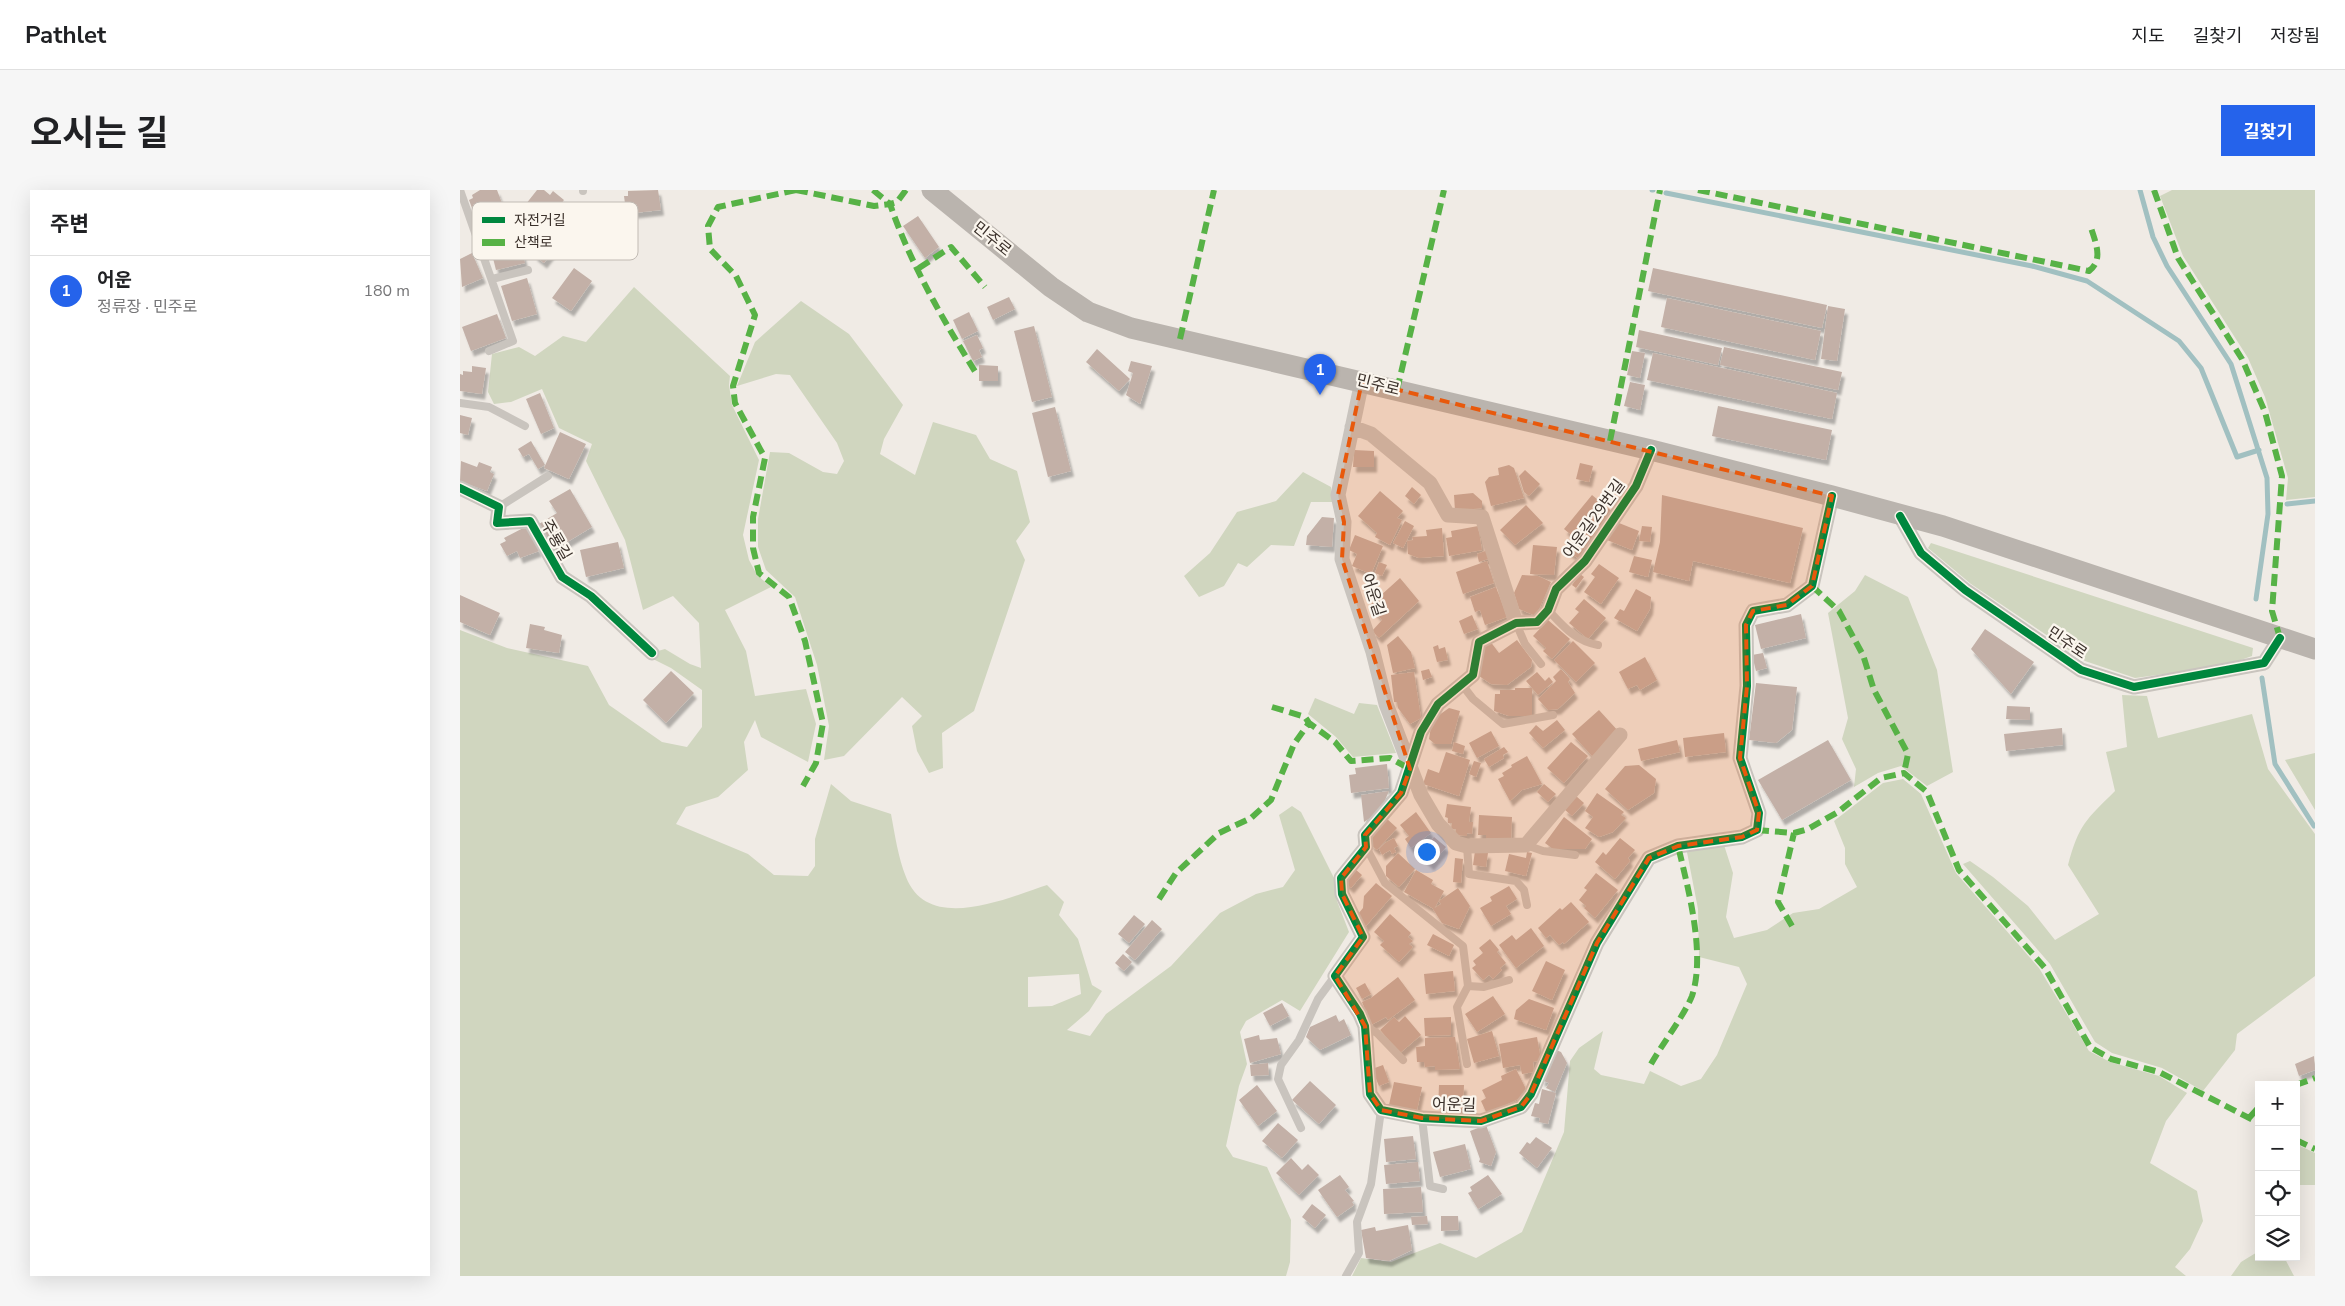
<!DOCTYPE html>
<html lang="ko">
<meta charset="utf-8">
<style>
:root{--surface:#fff;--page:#f6f6f6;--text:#202124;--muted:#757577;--line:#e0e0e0;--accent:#2563eb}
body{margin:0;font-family:"Nunito Sans","Noto Sans KR",sans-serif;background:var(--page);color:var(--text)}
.controls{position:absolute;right:15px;bottom:15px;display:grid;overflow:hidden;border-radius:0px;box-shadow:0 5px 20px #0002}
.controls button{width:45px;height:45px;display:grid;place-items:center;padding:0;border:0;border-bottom:1px solid var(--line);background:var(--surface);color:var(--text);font:25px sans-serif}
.you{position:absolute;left:966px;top:661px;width:18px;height:18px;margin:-12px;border:4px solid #fff;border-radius:50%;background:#1a73e8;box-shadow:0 0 0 8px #1a73e833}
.badge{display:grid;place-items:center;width:32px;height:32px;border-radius:50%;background:var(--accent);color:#fff;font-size:16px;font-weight:700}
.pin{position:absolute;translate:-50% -41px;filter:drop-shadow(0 1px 2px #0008)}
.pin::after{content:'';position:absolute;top:26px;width:18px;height:15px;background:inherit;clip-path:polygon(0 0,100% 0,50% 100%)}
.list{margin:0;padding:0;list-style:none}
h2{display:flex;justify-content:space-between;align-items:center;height:65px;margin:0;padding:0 20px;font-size:21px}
h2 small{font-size:16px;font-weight:400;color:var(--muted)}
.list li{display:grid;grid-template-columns:32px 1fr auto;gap:15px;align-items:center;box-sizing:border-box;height:70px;padding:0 20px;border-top:1px solid var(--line)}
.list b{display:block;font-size:19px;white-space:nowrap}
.list p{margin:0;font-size:16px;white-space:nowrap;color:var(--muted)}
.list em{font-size:16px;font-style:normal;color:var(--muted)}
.icon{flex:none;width:28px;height:28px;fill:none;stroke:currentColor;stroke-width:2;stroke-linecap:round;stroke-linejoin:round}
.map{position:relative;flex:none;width:1855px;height:1086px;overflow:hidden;border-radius:0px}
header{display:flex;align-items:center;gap:30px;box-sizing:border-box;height:70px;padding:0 25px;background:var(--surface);border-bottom:1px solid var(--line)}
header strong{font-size:24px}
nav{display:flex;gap:28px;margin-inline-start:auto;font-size:18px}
.intro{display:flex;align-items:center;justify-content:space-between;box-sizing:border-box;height:120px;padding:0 30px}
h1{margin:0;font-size:35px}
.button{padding:12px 22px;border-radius:0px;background:var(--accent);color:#fff;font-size:18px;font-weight:700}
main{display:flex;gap:30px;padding:0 30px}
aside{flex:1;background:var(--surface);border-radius:0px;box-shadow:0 5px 20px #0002}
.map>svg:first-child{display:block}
</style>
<header>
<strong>Pathlet</strong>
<nav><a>지도</a><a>길찾기</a><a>저장됨</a></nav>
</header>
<div class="intro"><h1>오시는 길</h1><a class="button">길찾기</a></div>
<main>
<aside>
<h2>주변<small></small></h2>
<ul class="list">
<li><span class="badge">1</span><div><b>어운</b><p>정류장 · 민주로</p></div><em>180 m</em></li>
</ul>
</aside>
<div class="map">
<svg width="1855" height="1086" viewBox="0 0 1855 1086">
<defs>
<filter id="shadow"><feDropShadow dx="3" dy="5.5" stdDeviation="1" flood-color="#0004"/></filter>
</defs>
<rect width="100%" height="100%" fill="#f0ebe5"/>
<!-- green -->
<path fill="#d0d6bf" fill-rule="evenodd" d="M1712 0H1855V307L1826 310 1828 288 1805 207 1788 168 1723 66 1700 6Z
M174 97 270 186 269 195 272 215 299 270 283 345 289 370 297 385 311 397 265 420 286 461 295 506 346 499 356 534 348 572 301 547 295 530 284 552 288 580 258 607 226 617 216 634 288 664 314 685 348 686 355 676V649L371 594 391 611 431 624C435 645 438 667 446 687 468 744 547 708 587 695L604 712 599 725 618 749 632 795 642 801 629 821 607 840 630 846 646 824 711 776 760 723 796 704 823 697 835 680 819 625 832 616 841 622 874 688 877 711 889 742 840 821 822 810 786 831 780 842 787 874 779 896 766 956 773 967 807 977 831 1030 830 1072 826 1086H0V440L47 458 128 476 149 515 202 552 227 557 242 537V500L211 478 191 468 198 461 205 459 230 474 241 478 239 433 213 406 183 420 165 350 126 271 132 254 99 238 82 199 51 212 34 214 28 202 32 164 59 157 75 166 103 146 126 152ZM619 784 621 804 592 816 568 817V787Z
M341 111 389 144 443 215 424 249 420 264 455 285 473 232 516 245 530 269 557 281 570 332 556 351 565 370 514 521 482 543 483 578 469 583 457 561 452 536 462 526 442 507 384 566 364 570 369 536 357 475 335 407 306 380 298 357V329L310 262 329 263 363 282 377 284 384 271 377 253 330 185 316 184 277 196 295 152Z
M843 282 871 297 873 312H851L834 356 811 355 787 377 778 373 764 396 739 407 724 386 750 363 777 322 816 311Z
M1471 353 1793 458 1792 466 1764 476 1675 488 1625 471 1511 394 1468 358Z
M1405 385 1448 407 1477 480 1493 582 1467 596 1441 576 1418 583 1394 597 1396 579 1382 549 1388 528 1368 423 1395 401Z
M1662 505 1687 506 1698 548 1792 524 1808 579 1855 644V786L1777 844 1775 860 1743 901 1702 878 1652 863 1635 852 1590 774 1503 674 1510 671 1533 687 1568 716 1595 750 1639 724 1608 675C1619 634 1626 630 1655 601L1646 562 1667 557Z
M855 508 894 524 899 513 917 515 936 563 893 567 876 547 848 524Z
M1855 563V620L1825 570Z
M1443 589 1461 604 1496 683 1579 778 1629 861 1650 872 1699 886 1727 903 1706 931 1690 973 1737 1001 1743 1031 1730 1059 1715 1077 1726 1086H892L901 1068 931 1072 980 1053 1016 1068 1062 1042 1104 942 1110 871 1119 858 1143 841 1134 879 1141 885 1184 894 1190 881 1221 896 1241 889 1257 865 1287 794 1279 777 1239 767 1238 719 1226 657 1264 655 1273 683 1266 727 1274 748 1307 740 1333 723 1359 719 1397 697 1385 674V658L1374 631 1423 593Z
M1836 954 1855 963V995H1836Z
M1799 1061V1067H1824L1834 1086H1771L1781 1072Z"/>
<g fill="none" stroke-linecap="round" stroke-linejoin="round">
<!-- stream -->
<path stroke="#a1c0c1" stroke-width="5" d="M1192 0H1193
M1680 0 1693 47 1707 76 1771 174 1807 288 1808 324 1796 409
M1206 3 1572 76 1627 91 1719 151 1741 178 1777 267 1799 260
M1827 314 1855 311
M1802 488 1815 574 1854 636"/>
</g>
<!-- building -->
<path fill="#c3b0a7" filter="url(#shadow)" d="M20 0H37L43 16 15 26 9 10 13 8 12 5Z
M77 0H84L90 5 93 1 104 10 79 41 58 24Z
M198 0 201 20 174 23V20L166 21 164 6H168V1Z
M458 26 479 57 465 68 443 36Z
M51 38 54 50 59 48 65 73 36 80 32 64 34 63 31 50 35 49 33 43Z
M89 46 99 54 84 73 74 65Z
M12 63 23 88 2 97 0 69Z
M114 78 132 91 111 121 92 108Z
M1193 78 1367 115 1362 138 1188 101Z
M67 88 77 124 52 131 41 96Z
M549 107 555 119 533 130 527 117Z
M1207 108 1361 141 1355 170 1201 137Z
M1368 116 1385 119 1377 171 1361 169Z
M509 122 518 141 502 149 493 130Z
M37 124 46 148 11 161 2 137Z
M574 136 592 207 572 212 554 141Z
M1179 140 1262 158 1258 175 1176 157Z
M517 145 523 158 519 160 522 167 513 171 503 151Z
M1264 157 1382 182 1378 200 1260 175Z
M637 159 670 189 659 201 626 172Z
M1172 161 1185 163 1180 188 1167 185Z
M1193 163 1377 203 1372 229 1187 190Z
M671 171 692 176 680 214 666 205 673 183 668 181Z
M519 175 538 176V191H519Z
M12 176 26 178 22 204 0 201V184L3 185V181L12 182Z
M1170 192 1185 195 1180 220 1164 216Z
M80 203 94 238 81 244 66 209Z
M1258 216 1372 240 1366 270 1252 246Z
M595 217 611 281 588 287 572 223Z
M0 225 12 228 8 245 0 243Z
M100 242 126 254 109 289 84 278Z
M71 251 85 275 78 279 69 264 63 267 58 259Z
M894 260 914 261V277H893Z
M1 271 17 277 19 272 32 277 30 282 34 284 27 301 0 291Z
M1120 273 1133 276 1129 292 1116 289Z
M1049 275 1054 278 1064 308 1031 316 1025 292 1029 287 1039 285 1038 278Z
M1065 280 1080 294 1069 306 1064 302 1059 286Z
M952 297 961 305 954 314 945 306Z
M110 299 132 337 94 360 79 334 97 323 89 311Z
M920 301 943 321 937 328 942 330 930 355 915 347 917 343 898 326Z
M1013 303 1022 311V318L995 321 994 305Z
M1132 305 1154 323 1126 357 1104 339Z
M1202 305 1343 338 1330 393 1233 371 1229 391 1193 382 1200 352Z
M1066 315 1083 333 1055 355 1040 340Z
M862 327 874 328 872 357 846 355 847 346Z
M945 331 954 336 943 358 933 353Z
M1159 333 1179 341 1172 360 1147 350Z
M67 336 79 361 60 368 57 361 47 366 40 354 46 351 44 348Z
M1018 336 1022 360 989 366 986 348 992 347 991 341Z
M1182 336 1192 337 1190 352 1179 351Z
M982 338 984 366 959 368 948 364 947 351 953 350 952 347 967 346 966 340Z
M895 345 923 356 911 384 892 376 897 364 889 360Z
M158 352 164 378 126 387 120 360Z
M1114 352 1127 360 1121 370 1107 361Z
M1073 355 1097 357 1094 385 1070 384Z
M1028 360 1031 368 1019 372 1017 364Z
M1174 366 1192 370 1188 387 1169 382Z
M1027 371 1034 393 1003 404 996 382Z
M919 372 927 375 922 386 915 383Z
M1139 374 1159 388 1141 414 1124 402 1135 387 1131 384Z
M1120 384 1124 387 1116 398 1112 395Z
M1062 385 1078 386 1091 392 1076 426 1059 419 1054 403Z
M940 388 959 411 919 448 912 441 922 430 909 416Z
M1036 397 1047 427 1025 435 1020 420 1015 422 1010 407Z
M1176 399 1191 407 1190 419 1177 441 1154 428 1160 419 1164 421Z
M0 405 40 423 30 445 0 432Z
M1124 409 1146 428 1128 449 1109 433 1119 422 1115 419Z
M1341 424 1346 448 1301 459 1295 435Z
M1012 425 1018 439 1004 444 999 431Z
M1088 430 1110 449 1092 469 1083 461 1086 458 1073 446Z
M70 434 85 437 84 440 102 445 99 463 66 458Z
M1525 439 1574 472 1551 504 1511 459Z
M938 446 951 462 955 478 933 483 927 455Z
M1057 450 1072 470 1071 477 1047 495 1031 494 1019 486 1022 457 1030 451 1039 463Z
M1113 451 1135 473 1116 492 1094 470Z
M978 455 979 459 985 457 988 470 977 472 973 457Z
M1303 463 1307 478 1296 481 1292 465Z
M1185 467 1197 490 1180 500 1177 495 1168 499 1159 482Z
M969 479 972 487 963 490 961 481Z
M1101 479 1110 489 1108 492 1115 503 1098 519 1088 520 1078 509 1096 491 1093 487Z
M211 481 234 503 206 533 183 510Z
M954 482 961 528 950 534 938 518 937 512H934L931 485Z
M1077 482 1085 491 1089 487 1093 492 1078 505 1066 491Z
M1296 493 1337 497 1332 540 1316 553 1289 550Z
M1055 498H1072V526H1049L1034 521 1035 504H1040V500H1055Z
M1547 516 1570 517V530L1546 529Z
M989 518 1000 521 991 554H975L969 549 972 530Z
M1139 520 1159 542 1132 566 1112 544Z
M1097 530 1105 540 1083 558 1069 543 1076 535 1083 541Z
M1602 538 1603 555 1546 561 1544 544Z
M1031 541 1039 556 1017 568 1009 553Z
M1264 543 1266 562 1225 567 1223 548Z
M1217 550 1220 562 1181 571 1178 559Z
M1368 550 1391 590 1322 630 1298 590Z
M994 552 1005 556 1003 564 992 561Z
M1111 552 1128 566 1104 593 1087 578Z
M1044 557 1048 562 1043 565 1044 568 1029 577 1024 569Z
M986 562 1010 570 999 606 963 594 968 579 979 583Z
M1067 566 1082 594 1062 600 1050 611 1038 589 1044 586 1042 583 1052 577 1051 575Z
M1014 571 1021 573 1016 587 1009 584Z
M927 574 929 598 891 603 889 585 896 584 895 578Z
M1179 575 1196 589 1194 603 1168 620 1145 599 1165 576Z
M1084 594 1096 604 1088 612 1077 602Z
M929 601 920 621 904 632 901 605Z
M1137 603 1164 622 1161 625 1166 628 1153 642 1139 647 1125 638 1133 627 1125 621Z
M1116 606 1124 613 1112 626 1104 619Z
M987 614 1011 617 1009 632H1013L1012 644 1007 643V646L995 645 996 639H991L992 633H988V628L985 627Z
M956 622 971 643 951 658 945 649 949 646 940 635Z
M1019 625 1052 627 1051 650 1026 648V645H1018Z
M1104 627 1132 649 1125 659H1093L1085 653Z
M926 628 937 638 917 660 911 655 909 647Z
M974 647 986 657 971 675 959 664Z
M934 648 938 656 934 658 936 662 932 664 930 660 922 665 919 659 925 653Z
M1160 648 1175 660 1168 668 1170 671 1155 689 1135 672 1143 662 1146 665Z
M1015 661 1028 663 1026 677 1013 675Z
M1067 662 1072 663 1066 686 1045 681 1049 664 1066 668Z
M938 663 955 679 939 697 926 686V676Z
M995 668 1003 669 1001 693 993 692Z
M895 679 902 685 891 698 884 692Z
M956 680 973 690 971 694 984 701 974 719 944 702Z
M1136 683 1158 700 1135 728 1124 718 1126 716 1119 710 1127 700 1124 698Z
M916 693 932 706 905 737 898 724 903 718 904 706Z
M1049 696 1057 709 1046 716 1051 724 1031 736 1020 718 1032 711 1030 707Z
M998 698 1010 716 999 739 982 733 973 719 981 714 979 711Z
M1111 712 1129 732 1104 754 1103 752 1099 755 1090 745 1086 748 1078 738 1100 718 1102 720Z
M930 724 951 743 948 747 953 751 949 754 953 757 939 772 920 755 924 751 914 742Z
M674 725 685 734 669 753 658 744Z
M692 730 702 739 675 770 665 762Z
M1071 738 1084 756 1056 778 1039 755 1052 745 1056 750Z
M973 744 994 755 989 766 967 755Z
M1030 749 1039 760 1037 762 1046 773 1040 778 1042 780 1033 789 1029 785 1023 790 1012 778 1016 775 1013 771 1023 763 1019 758Z
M663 764 672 772 664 781 655 773Z
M1086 771 1105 780 1092 810 1072 801Z
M993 781 995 801 966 804 964 784Z
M938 787 955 810 928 830 926 827 911 835 902 812 911 808Z
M905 793 911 804 902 809 896 798Z
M1033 806 1045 824 1017 842 1005 824Z
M1069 809 1094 818 1086 840 1054 829 1056 820Z
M822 813 829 826 810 836 803 823Z
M876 825 879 832 884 829 891 845 860 860 846 847 850 837Z
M945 826 961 845 940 863 920 840 934 827 939 832Z
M991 827V845L965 846 964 828Z
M1032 841 1039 866 1014 873 1007 849Z
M799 845 800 850 817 848 821 864 790 873 784 849Z
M995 847 1000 879 975 880V876L965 877 964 872H957L956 857 965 856V848Z
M1077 847 1081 870 1073 872 1074 882 1062 884 1060 875 1043 878 1039 854Z
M1094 859 1101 862 1107 873 1095 902 1086 898 1089 893 1081 890Z
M1854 866 1855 880 1839 886 1835 874Z
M808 873 809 885 791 886 790 875Z
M923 875 929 892 919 896 912 879Z
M1056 879 1066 899 1058 909 1027 924 1021 911 1026 908 1022 900 1042 890 1041 886Z
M850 891 876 915 859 934 832 910Z
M934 892 962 897 957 920 929 915Z
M797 895 817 921 798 936 779 910Z
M979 895H1004L1003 919H978Z
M1082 899 1096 903 1088 934 1079 932 1080 928 1071 926 1075 913 1079 914Z
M818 933 838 950 822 968 802 951Z
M1026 935 1036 962 1031 976 1019 972 1020 969 1010 941Z
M953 946 956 969 926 972 924 949Z
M1076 947 1092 958 1077 978 1059 963 1067 952 1070 954Z
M1005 954 1011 979 980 987 973 962Z
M831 968 842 980 848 974 859 985 839 1005 816 983Z
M958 972 960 991 926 994 924 975Z
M880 985 889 997 885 1000 894 1011 892 1012 894 1015 877 1027 858 1000Z
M1028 985 1042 1004 1018 1019 1008 1003 1012 1001 1010 997Z
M961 997 963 1022 924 1024 923 999Z
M852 1014 866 1025 855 1038 842 1027Z
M967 1026 968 1034 952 1035 951 1027Z
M981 1026H998L999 1040 981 1041Z
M948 1035 952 1060 929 1071 906 1068 901 1040 915 1037 916 1041Z"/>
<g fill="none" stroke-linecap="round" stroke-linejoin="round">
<!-- service -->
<path stroke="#c9c4be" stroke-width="8" d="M0 0 53 151 29 161
M123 0V1
M32 89 68 80
M0 213 29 217 65 236
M39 317 88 286
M1088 420C1103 436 1115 451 1138 455
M1056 433 1065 454 1081 474
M1003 496 1013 509 1043 534 1093 525
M1066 655 1083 661 1115 665
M1007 656 1009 684 1056 691 1064 700 1067 715
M906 657 925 693 1003 756 1008 796 997 817 1007 874
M1008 796 1024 797 1049 790
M905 836 917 843 943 870
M962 928 970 996 983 999
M841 938 818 889 821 875 839 850 858 809 875 786
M886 1086 899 1063 897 1032 911 994 921 920"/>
<!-- minor -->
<path stroke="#c9c4be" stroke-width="15" d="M902 191 878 305 884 332 882 369 913 462 926 514 961 605 978 634 996 653 1007 656 1066 655 1160 545
M892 237 911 244 970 293 988 325 1022 327 1056 433
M1191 260 1176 296 1125 371 1096 399 1088 420 1077 432 1056 433 1019 452 1013 485 978 514 961 542 941 603 905 645 906 657 881 688 882 704 903 747 875 786 900 824 905 836 910 904 921 920 962 928 1021 931 1061 917 1071 904 1137 753 1189 668 1218 656 1282 647 1297 640 1299 623 1280 568 1287 496 1286 435 1293 421 1327 415 1352 396 1372 306
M0 298 39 317 37 333 70 331 102 387 131 406 192 463
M1440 326 1461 363 1505 400 1621 480 1674 497 1804 473 1820 448"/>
<!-- secondary -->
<path stroke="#bab4ae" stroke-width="21" d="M472 0 591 97 628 122 671 138 1191 260 1372 306 1483 336 1855 459"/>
<!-- quiet -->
<path stroke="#57b246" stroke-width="6" stroke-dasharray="12 6" stroke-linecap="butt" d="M336 0 258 17 248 36 250 59 276 86 295 125 273 196 275 213 305 268 293 327V358L299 383 329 407 345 451 363 533 356 573 343 596
M336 0 414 16 430 14
M413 0 430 14
M446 0 437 12 430 14C450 73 483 130 516 183
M1238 0 1629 81C1645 69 1634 50 1630 34
M1694 0 1718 68 1782 169 1805 222 1822 286 1812 421 1820 448
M459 78 491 57 525 97
M720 149 754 0
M937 200 984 0
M1150 251 1200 0
M1352 396 1379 421 1403 465 1414 500 1448 564 1444 583
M812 517 845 527 849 533
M1297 640 1334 643 1348 639 1378 622 1421 588 1444 583 1467 602 1499 680 1585 778 1630 857 1651 869 1699 882 1799 933
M699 709 716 683 759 643 791 628 811 610 834 554 849 533 875 552 891 571 930 568 950 579
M1332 736 1318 712 1334 643
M1191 874C1201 856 1225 824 1232 806 1246 764 1228 698 1218 656
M1836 895 1855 888
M1789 928 1799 917
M1836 950 1855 959"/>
<defs>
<path id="cycleway" d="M1191 260 1176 296 1125 371 1096 399 1088 420 1077 432 1056 433 1019 452 1013 485 978 514 961 542 941 603 905 645 906 657 881 688 882 704 903 747 875 786 900 824 905 836 910 904 921 920 962 928 1021 931 1061 917 1071 904 1137 753 1189 668 1218 656 1282 647 1297 640 1299 623 1280 568 1287 496 1286 435 1293 421 1327 415 1352 396 1372 306
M0 298 39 317 37 333 70 331 102 387 131 406 192 463
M1440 326 1461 363 1505 400 1621 480 1674 497 1804 473 1820 448"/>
</defs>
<!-- cycleway casing -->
<use href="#cycleway" stroke="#fbf6ee" stroke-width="11"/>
<!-- cycleway -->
<use href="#cycleway" stroke="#00873e" stroke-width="8"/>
</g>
<!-- marked area -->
<path fill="#e8590c" fill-opacity="0.2" stroke="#e8590c" stroke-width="4" stroke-dasharray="10 6" stroke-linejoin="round" d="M902 191 1372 306 1352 396 1327 415 1293 421 1286 435 1287 496 1280 568 1299 623 1297 640 1282 647 1218 656 1189 668 1137 753 1071 904 1061 917 1021 931 962 928 921 920 910 904 905 836 875 786 903 747 882 704 881 688 906 657 905 645 941 603 950 579 882 369 884 332 878 305Z"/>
<g text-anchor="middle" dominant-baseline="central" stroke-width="4.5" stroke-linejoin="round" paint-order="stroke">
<!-- street labels -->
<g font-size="16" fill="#3b312b" stroke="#fbf6ee">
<text transform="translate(532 49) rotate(39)">민주로</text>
<text transform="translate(918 195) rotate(14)">민주로</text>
<text transform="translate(1134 329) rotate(-54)">어운길29번길</text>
<text transform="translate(96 350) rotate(60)">주룡길</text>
<text transform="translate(913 405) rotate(72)">어운길</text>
<text transform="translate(1607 453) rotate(34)">민주로</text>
<text transform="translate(994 915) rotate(2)">어운길</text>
</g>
</g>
<!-- legend -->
<rect x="12" y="12" width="166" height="58" rx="8" fill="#fbf6ee" stroke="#c1bbb4" stroke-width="1"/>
<rect x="22" y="27" width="23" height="6" fill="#00873e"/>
<rect x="22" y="49" width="23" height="7" fill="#57b246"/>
<g font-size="14" fill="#3b312b">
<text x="54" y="35">자전거길</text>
<text x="54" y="57">산책로</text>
</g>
</svg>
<div class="controls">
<button>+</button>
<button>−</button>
<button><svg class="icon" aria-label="locate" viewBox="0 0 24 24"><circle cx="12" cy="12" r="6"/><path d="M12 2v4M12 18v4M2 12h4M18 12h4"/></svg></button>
<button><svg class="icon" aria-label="layers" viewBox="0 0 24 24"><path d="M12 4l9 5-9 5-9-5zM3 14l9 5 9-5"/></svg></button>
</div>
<div class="you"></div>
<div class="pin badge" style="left:860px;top:205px">1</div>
</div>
</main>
